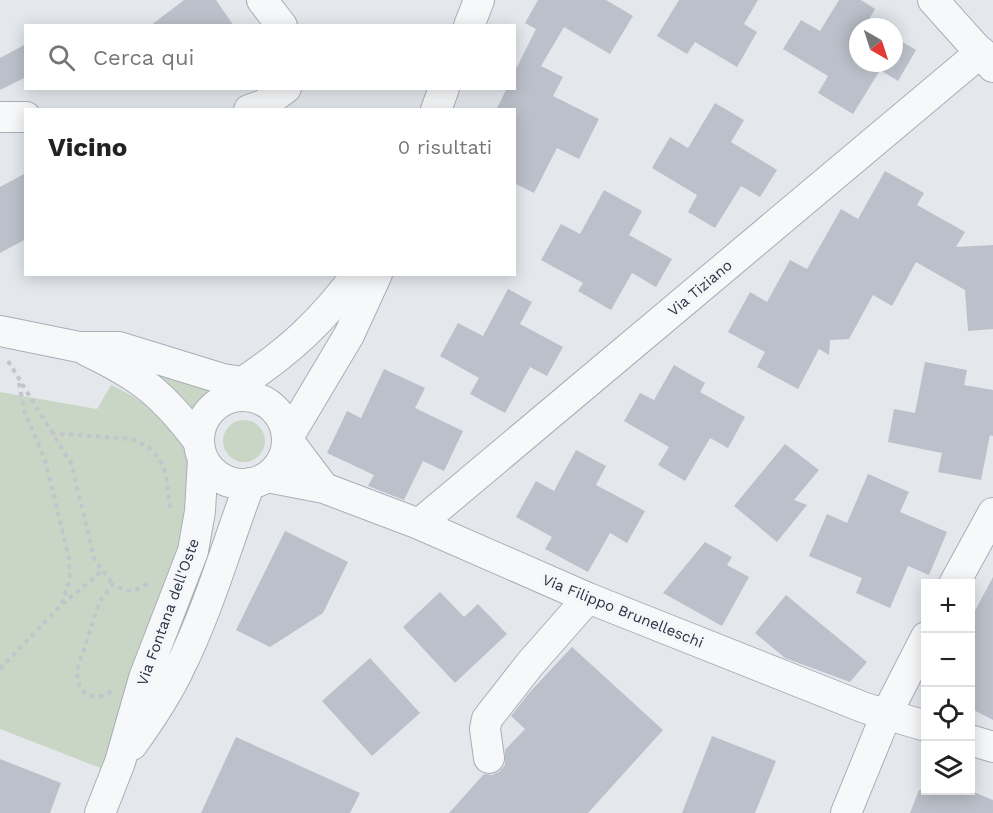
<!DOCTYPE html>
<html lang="it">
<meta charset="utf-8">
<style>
:root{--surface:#fff;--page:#f6f6f6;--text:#222;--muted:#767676;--line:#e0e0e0}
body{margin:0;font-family:"Work Sans",sans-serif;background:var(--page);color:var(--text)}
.controls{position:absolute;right:18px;bottom:18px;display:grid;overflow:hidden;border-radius:0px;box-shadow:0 3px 15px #0003}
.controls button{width:54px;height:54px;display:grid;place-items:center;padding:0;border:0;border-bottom:2px solid var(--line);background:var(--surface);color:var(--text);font:30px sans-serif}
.compass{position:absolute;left:849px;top:18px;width:54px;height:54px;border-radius:50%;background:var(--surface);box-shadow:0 3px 15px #0003;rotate:141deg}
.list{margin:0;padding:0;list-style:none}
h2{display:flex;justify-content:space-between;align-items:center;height:78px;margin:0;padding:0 24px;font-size:26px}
h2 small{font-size:20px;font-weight:400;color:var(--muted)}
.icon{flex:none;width:33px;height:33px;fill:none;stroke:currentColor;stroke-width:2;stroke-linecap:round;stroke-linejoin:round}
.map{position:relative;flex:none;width:993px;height:813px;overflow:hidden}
.search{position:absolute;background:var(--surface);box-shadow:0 3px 15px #0003;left:24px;top:24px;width:492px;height:66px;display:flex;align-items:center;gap:15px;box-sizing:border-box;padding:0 21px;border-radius:0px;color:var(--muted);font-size:22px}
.panel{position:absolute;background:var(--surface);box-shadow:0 3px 15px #0003;left:24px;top:108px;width:492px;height:168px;border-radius:0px}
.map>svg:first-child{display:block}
</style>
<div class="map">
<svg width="993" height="813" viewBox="0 0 993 813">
<rect width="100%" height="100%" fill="#e4e7ec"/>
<!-- green -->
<path fill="#c9d6c5" d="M144 368 214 390 202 399 190 414Z
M111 385C138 397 177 423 188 452 192 465 195 480 198 493L103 769 0 729V392L97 409Z
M223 441a21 21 0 1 1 42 0a21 21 0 1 1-42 0Z"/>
<!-- building -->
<path fill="#bbc0ca" d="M184 0H216L234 26H150Z
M538 0H606L633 16 610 54 564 27 541 66 563 77 553 96 599 119 579 159 557 148 534 193 514 183V110H496L507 88H514V73L536 29 525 23Z
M679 0H758L744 24 757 32 737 67 695 42 687 54 657 36Z
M839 0H861L875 9 868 21 878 27H858V63H894V37L916 50 898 81 880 70 853 114 818 93 828 76 783 49 801 20 820 31Z
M26 44V77L0 90V58Z
M715 103 744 120 731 142 777 170 760 197 741 186 715 228 688 212 697 195 652 168 670 137 688 148Z
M885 171 924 193 917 205 965 232 956 247 993 245V329L968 331 965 290 916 262 892 306 873 295 849 339 830 340 829 355 819 349 798 389 757 367 765 352 728 332 750 292 767 302 790 260 807 269 841 209 858 219Z
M26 173V239L0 253V187Z
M604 190 642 211 629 235 672 259 656 287 632 273 611 310 578 291 583 283 541 260 561 224 580 234Z
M508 289 532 302 520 324 563 347 547 376 530 367 505 413 470 394 479 378 440 356 458 323 483 336Z
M925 362 967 370 964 385 993 390V436L990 435 981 480 938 472 942 453 888 442 894 409 915 413Z
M674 365 705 383 700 392 745 417 728 448 710 438 685 481 658 465 669 447 624 421 640 393 654 400Z
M384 369 425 388 415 408 463 431 444 471 423 461 404 500 368 486 374 475 327 453 347 411 361 418Z
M785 444 819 470 794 500 807 505 777 542 734 506Z
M576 450 606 466 596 485 645 511 627 543 610 533 588 572 545 549 552 537 516 517 536 481 554 491Z
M868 474 909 492 900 512 947 532 929 575 908 566 890 608 856 593 862 578 809 556 827 514 847 523Z
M285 531 348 562 323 613 270 647 236 630Z
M705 542 732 557 727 565 749 577 722 626 663 593Z
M993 577V720L970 708V620Z
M440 592 464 617 478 604 507 634 455 683 403 627Z
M786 595 867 662 850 682 785 658 755 633Z
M572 647 663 730 588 813H449L484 774 492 775 499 772 505 765V750L525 729 511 716 529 693Z
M370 658 420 713 372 756 322 701Z
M712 736 776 761 755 813H682Z
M236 737 360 793 350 813H201Z
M0 759 61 783 50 813H0Z
M919 790H969L993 800V813H910Z"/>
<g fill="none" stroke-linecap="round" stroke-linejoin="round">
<defs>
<path id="minor" d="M262 0 282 26
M933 0 993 67
M469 26 479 0
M249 110 263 105 286 88
M436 110 444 88
M0 117H26
M0 331 79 347H119L223 379 243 382
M87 351C140 376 163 394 199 442
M243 382C291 350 322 321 357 274
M199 440a44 44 0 1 1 88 0a44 44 0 1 1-88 0Z
M267 477 324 488 287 439 349 335 377 274
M324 488 419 524 588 598 865 708 926 726
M419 524 981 52
M954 584 993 513
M970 740 993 747
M132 745C150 720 167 695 180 667 209 608 227 544 250 483
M489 758 485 729 487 719 530 664 588 598
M100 813 120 762 144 678 193 551 200 511 203 459
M846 813 886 715 926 637"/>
</defs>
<!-- minor casing -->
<use href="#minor" stroke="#a9aeb7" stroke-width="32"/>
<!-- path -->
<path stroke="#c2c5cb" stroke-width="4" stroke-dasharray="4.5 4.5" stroke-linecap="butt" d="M8 361 71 463 95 561 113 584
M19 383 24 410 45 460 69 558 70 580 61 605
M51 433 132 439 148 447 160 459 166 474 170 508
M0 669 61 605 102 571
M111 691C102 700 87 698 80 687 77 681 77 674 78 667L100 601 113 584C128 594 136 592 150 581"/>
<!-- minor -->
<use href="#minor" stroke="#f7f8fa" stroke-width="30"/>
</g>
<g text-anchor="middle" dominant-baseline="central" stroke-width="6" stroke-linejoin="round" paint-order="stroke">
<!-- street labels -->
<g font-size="15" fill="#2b3445" stroke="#f4f6f9">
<text transform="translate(700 288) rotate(-40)">Via Tiziano</text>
<text transform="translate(623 611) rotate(22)">Via Filippo Brunelleschi</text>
<text transform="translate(168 612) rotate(-70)">Via Fontana dell'Oste</text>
</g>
</g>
</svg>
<div class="controls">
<button>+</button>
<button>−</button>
<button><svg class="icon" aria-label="locate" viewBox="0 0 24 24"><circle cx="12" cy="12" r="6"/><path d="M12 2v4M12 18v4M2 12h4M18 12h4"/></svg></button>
<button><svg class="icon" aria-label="layers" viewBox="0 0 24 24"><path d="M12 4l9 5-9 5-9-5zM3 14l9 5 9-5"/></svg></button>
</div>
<svg class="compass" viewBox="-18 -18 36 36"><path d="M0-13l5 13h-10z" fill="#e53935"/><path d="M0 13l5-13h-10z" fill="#767676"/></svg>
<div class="search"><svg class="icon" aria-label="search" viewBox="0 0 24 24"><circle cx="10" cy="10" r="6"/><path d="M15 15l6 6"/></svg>Cerca qui</div>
<section class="panel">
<h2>Vicino<small>0 risultati</small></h2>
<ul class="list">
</ul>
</section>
</div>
